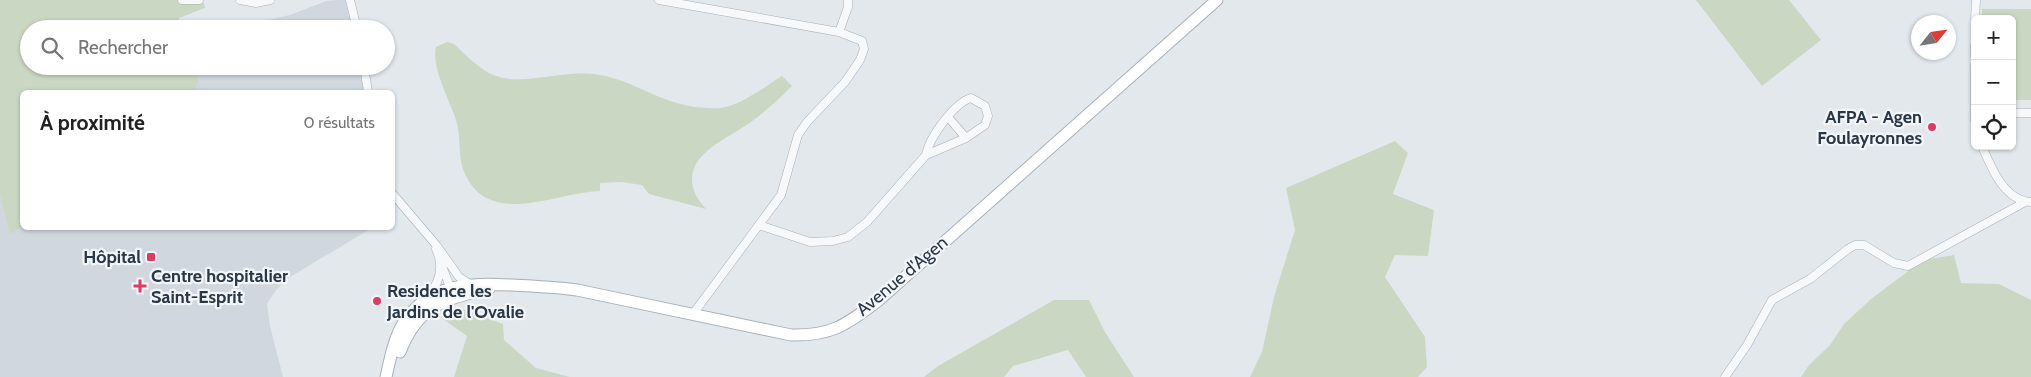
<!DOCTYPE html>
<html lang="fr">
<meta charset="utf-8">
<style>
:root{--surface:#fff;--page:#f6f6f6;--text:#222;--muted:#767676;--line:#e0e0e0}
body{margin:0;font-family:Cabin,sans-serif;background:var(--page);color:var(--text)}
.controls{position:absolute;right:15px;top:15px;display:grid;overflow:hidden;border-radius:8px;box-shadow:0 1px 4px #0004}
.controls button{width:45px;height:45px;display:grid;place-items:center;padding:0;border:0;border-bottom:1px solid var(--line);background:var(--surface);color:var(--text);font:25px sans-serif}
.compass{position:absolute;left:1911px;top:15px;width:45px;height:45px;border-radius:50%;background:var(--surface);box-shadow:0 1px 4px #0004;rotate:60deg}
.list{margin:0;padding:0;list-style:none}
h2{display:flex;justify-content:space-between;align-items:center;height:65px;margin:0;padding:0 20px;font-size:21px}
h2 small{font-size:16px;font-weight:400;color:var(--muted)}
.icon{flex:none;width:28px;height:28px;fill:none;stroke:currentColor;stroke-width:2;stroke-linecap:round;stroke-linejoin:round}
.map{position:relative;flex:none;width:2031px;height:377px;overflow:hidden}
.search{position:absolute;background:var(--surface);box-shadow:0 1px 4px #0004;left:20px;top:20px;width:375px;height:55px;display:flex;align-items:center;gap:12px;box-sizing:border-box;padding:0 18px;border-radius:28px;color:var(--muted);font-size:19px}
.panel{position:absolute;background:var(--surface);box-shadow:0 1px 4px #0004;left:20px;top:90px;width:375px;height:140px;border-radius:8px}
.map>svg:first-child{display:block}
</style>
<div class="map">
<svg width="2031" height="377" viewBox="0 0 2031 377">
<rect width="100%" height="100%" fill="#e3e8ed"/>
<!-- built -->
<path fill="#d1d7df" d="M337 0H346L353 29H240L250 24 290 15 326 1Z
M53 66H360L364 92H60Z
M22 187V228H372L285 280 274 293 267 304 270 326 283 377H0V190Z"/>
<!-- green -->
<path fill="#cad8c3" d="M0 0H203L205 8 179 18 180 29H29V66H198V83L192 92H22V227L10 234 0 195Z
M1696 0H1789L1821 40 1762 86Z
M1982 9H2031V100H2012V19H1982Z
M447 42 454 44C466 55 481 71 496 76 523 86 564 70 594 74 620 77 641 90 665 99 682 106 703 109 721 108 740 106 766 86 782 76L792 86C778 100 764 113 748 124 725 140 680 157 695 193 698 200 702 204 706 209L649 194 642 185 621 182 600 183V191C556 192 486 231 463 169 458 154 461 136 456 120 449 99 431 67 436 47Z
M1395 141 1408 153 1393 194 1434 210 1428 256 1395 255 1385 277 1425 337 1427 367 1418 377H1250L1262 352 1274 297 1295 230 1286 188Z
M1954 255 1961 283 1999 284 2031 300V377H1801L1809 365 1830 345 1844 324 1871 299 1907 272 1929 259Z
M1054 300H1089L1105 332 1134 377H1086L1068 350 1013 366 1004 377H924L938 366Z
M463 309 503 324 504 340 536 368 570 377H454L467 336 440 317Z"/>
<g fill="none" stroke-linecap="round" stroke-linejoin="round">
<defs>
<path id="minor" d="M182 0H199
M240 0 256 3 270 0
M350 0 357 29
M659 0 839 32 862 41 864 49 860 60 845 82 807 122 798 135 781 195 693 314
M1975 19 1976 0
M839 32 848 7V0
M1975 45V56
M1975 65V120
M364 66 368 92
M2012 113H2031
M948 117 966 138
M1982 146C1991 167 2004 201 2031 202
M392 193 437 246 459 277 470 284
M759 225 810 242 833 241 848 237 867 222 926 155 966 138 985 125 988 116 985 106 971 98C954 103 929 138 926 155
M442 266 450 287 453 291
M428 296C441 281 444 266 436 249
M1725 377 1747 345 1772 300 1810 279 1848 249 1855 245H1864L1894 263 1908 266 2025 202"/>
<path id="secondary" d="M400 352C417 307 444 298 489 289
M386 377C390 359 394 338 404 322 431 283 469 283 511 285 533 286 555 287 577 290L791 335C833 336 847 324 879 300L1217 0"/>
</defs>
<!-- minor casing -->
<use href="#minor" stroke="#a7afb8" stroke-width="9"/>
<!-- secondary casing -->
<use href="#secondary" stroke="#a7afb8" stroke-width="13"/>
<!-- minor -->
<use href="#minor" stroke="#f7f8fa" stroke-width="8"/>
<!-- secondary -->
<use href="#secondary" stroke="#fff" stroke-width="11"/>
</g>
<!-- markers -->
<g fill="#de3c64" stroke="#f3f6f9" stroke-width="2">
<circle cx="1932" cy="127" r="5"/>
<rect x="146" y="252" width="10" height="10" rx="2.5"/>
<path d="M137.5 278.5h5v5h5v5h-5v5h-5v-5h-5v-5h5z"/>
<circle cx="377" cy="301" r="5"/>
</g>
<g text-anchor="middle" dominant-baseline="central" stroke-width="4.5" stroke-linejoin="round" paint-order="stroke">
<!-- poi labels -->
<g font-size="18" font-weight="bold" fill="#293747" stroke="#f3f6f9" text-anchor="end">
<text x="1922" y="117">AFPA - Agen<tspan x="1922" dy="21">Foulayronnes</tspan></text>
<text x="141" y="257">Hôpital</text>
<text x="151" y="276" text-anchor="start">Centre hospitalier<tspan x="151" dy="21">Saint-Esprit</tspan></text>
<text x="387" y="291" text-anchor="start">Residence les<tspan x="387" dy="21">Jardins de l'Ovalie</tspan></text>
</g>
<!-- street labels -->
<g font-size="18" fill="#293747" stroke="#f3f6f9">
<text transform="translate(902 276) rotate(-40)">Avenue d'Agen</text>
</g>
</g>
</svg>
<div class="controls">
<button>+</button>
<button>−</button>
<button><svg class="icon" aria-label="locate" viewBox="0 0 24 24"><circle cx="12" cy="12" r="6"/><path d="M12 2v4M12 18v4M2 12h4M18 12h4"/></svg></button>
</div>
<svg class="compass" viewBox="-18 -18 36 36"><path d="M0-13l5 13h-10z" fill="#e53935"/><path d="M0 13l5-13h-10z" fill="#767676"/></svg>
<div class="search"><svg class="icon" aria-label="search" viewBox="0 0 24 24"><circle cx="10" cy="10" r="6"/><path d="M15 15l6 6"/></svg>Rechercher</div>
<section class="panel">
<h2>À proximité<small>0 résultats</small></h2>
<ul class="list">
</ul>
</section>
</div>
